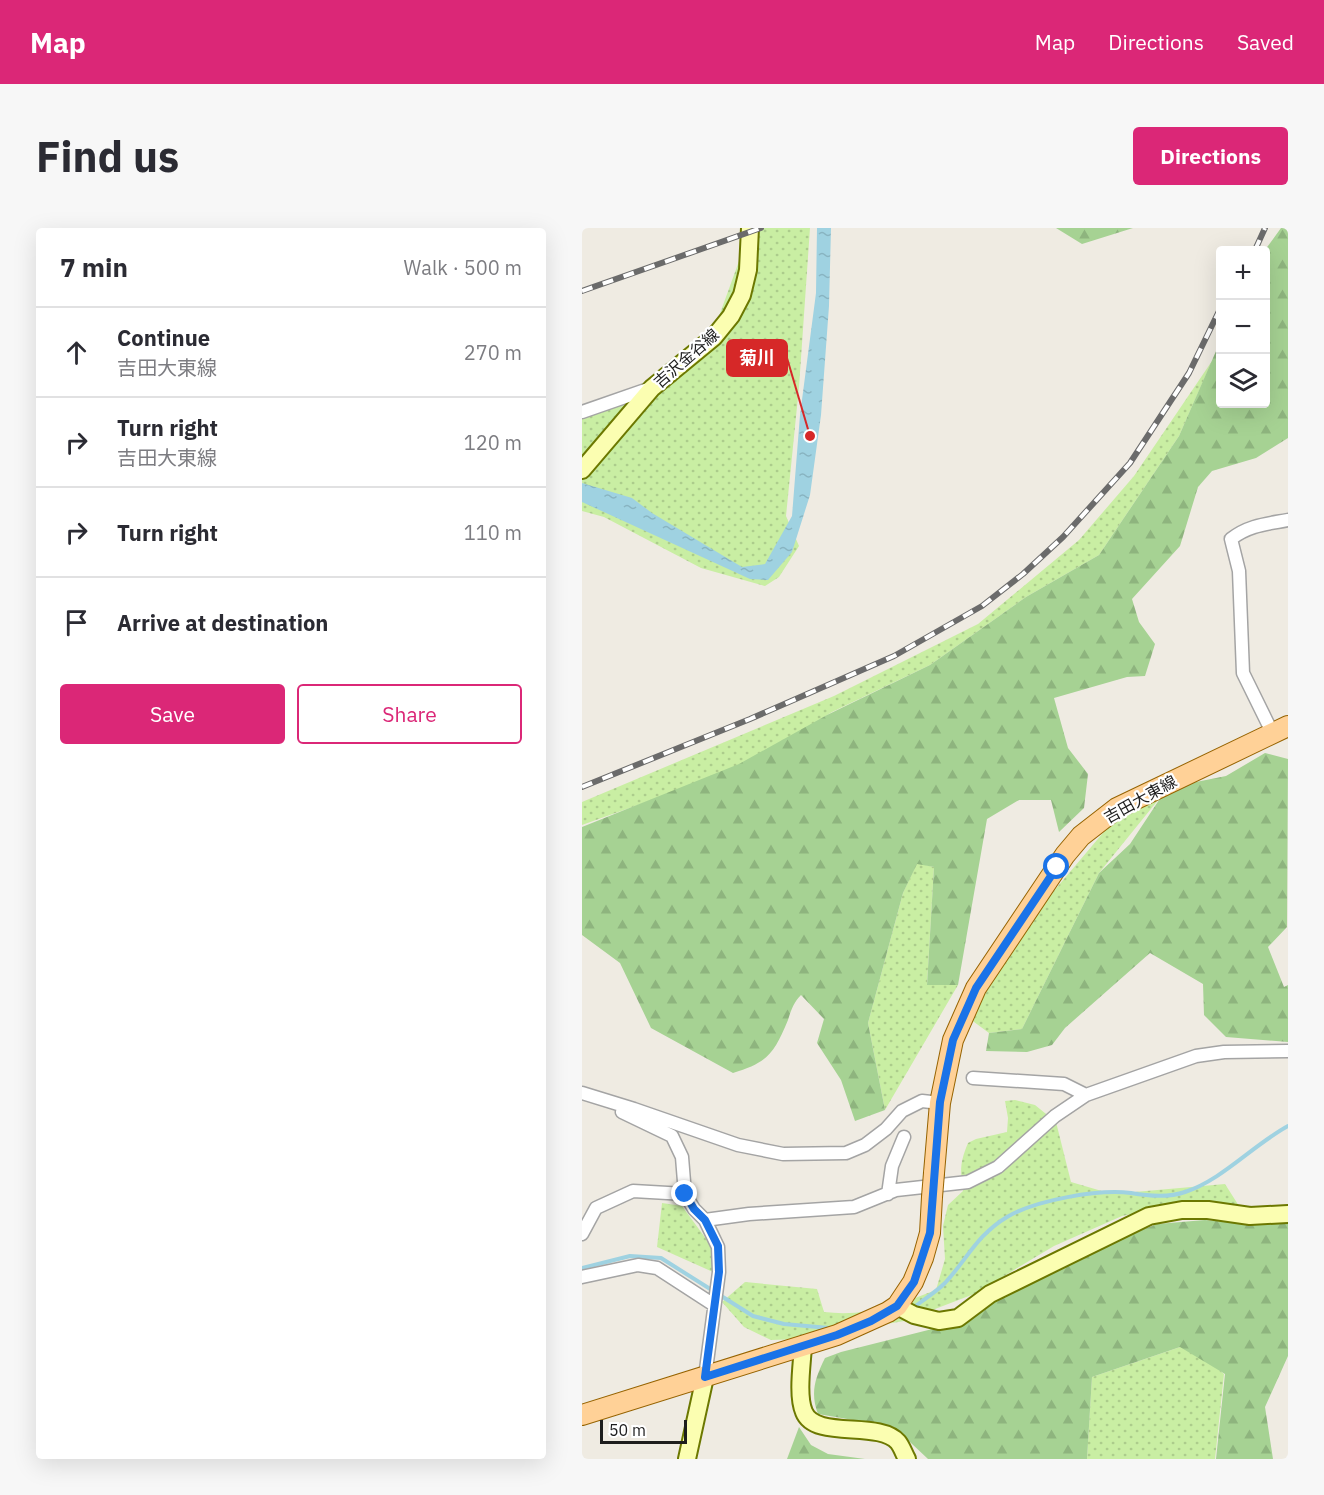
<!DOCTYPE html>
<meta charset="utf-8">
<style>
:root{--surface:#fff;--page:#f7f7f7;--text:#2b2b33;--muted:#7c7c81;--line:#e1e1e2;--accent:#db2777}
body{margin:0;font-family:"IBM Plex Sans","Noto Sans JP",sans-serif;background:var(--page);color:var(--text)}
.controls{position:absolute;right:18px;top:18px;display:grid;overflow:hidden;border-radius:6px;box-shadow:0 6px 24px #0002}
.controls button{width:54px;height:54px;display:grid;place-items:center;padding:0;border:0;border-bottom:2px solid var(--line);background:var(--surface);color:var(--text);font:30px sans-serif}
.scale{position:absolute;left:18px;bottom:15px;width:87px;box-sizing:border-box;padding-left:6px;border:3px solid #1d1d1d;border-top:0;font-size:16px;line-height:21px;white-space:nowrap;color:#1d1d1d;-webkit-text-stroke:4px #fff;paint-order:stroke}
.stop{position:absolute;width:18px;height:18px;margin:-14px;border:4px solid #1a73e8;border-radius:50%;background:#fff}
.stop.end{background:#1a73e8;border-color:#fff;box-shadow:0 2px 6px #0008}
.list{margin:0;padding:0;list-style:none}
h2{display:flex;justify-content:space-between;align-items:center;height:78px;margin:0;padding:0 24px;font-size:26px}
h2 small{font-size:20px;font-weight:400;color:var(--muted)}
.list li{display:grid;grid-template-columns:39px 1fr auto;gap:18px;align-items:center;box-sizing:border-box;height:90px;padding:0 24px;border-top:2px solid var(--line)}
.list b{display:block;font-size:22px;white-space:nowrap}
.list p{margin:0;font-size:20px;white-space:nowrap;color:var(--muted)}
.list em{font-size:20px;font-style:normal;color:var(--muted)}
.actions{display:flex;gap:12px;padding:18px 24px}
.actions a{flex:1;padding:14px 0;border:2px solid var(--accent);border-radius:6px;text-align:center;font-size:21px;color:var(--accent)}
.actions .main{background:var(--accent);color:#fff}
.icon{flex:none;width:33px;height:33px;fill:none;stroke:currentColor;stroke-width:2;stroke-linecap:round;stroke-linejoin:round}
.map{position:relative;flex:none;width:706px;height:1231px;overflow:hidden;border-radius:6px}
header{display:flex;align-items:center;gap:36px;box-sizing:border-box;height:84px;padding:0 30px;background:var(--accent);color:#fff}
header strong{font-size:28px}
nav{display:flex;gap:33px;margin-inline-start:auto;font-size:21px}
.intro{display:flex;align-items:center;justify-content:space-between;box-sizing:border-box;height:144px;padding:0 36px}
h1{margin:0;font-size:42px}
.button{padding:15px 27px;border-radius:6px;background:var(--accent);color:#fff;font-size:21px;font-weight:700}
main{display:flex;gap:36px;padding:0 36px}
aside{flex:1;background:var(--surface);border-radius:6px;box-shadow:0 6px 24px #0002}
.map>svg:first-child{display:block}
</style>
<header>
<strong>Map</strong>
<nav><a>Map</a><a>Directions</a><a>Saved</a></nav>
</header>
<div class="intro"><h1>Find us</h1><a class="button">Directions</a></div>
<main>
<aside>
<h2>7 min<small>Walk · 500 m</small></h2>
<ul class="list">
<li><svg class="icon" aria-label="ahead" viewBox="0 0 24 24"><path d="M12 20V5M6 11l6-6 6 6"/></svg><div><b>Continue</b><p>吉田大東線</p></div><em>270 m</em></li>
<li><svg class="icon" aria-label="right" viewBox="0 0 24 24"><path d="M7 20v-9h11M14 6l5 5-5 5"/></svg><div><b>Turn right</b><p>吉田大東線</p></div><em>120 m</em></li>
<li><svg class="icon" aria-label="right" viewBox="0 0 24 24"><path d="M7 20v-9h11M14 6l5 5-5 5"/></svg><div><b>Turn right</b></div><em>110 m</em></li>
<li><svg class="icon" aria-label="arrive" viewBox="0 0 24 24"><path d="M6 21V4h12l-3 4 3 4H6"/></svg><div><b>Arrive at destination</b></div></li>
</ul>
<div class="actions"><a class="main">Save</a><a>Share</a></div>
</aside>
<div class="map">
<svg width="706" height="1231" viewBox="0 0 706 1231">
<defs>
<pattern id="grass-dots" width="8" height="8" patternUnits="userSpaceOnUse" patternTransform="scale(1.5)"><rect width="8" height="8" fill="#c9eea3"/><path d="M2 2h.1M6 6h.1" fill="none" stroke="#accc8c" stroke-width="1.8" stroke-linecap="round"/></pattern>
<pattern id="forest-firs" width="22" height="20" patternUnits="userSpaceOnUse" patternTransform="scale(1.5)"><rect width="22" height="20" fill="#a6d293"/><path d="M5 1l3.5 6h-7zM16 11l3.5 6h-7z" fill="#8eb47e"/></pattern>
<pattern id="water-ripples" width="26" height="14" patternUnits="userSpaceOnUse" patternTransform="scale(1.5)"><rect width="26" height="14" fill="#9fd2e1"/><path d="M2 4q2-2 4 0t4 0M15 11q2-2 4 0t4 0" fill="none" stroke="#88b4c1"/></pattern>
</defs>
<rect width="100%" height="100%" fill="#efebe2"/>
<!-- grass -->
<path fill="url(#grass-dots)" d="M169 0H228L217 159 204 288 217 318 197 349 183 358 119 340 22 289 0 283V187L70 160 136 91Z
M630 133 597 208 517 327 444 369 348 437 250 484 162 539 0 597V574L252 468 396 396 497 312 552 248Z
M581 566 517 645 440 801 407 805 388 791 449 690 526 599Z
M335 635 352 639 345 756 376 757 303 882 286 795 321 665Z
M433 872 453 877 474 894 489 954 530 966 643 956 657 978 598 976 540 988 472 1018 392 1066 322 1093 218 1111 189 1112 162 1099 140 1074 163 1054 235 1061 242 1084C284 1089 316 1077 354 1062L363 1031 361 998 366 977 381 963C378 942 378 934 386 915L394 911 425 904 426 890 423 873Z
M80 975 100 978 130 1019 131 1044 75 1019Z
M607 1116 642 1146 633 1231H505L510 1149Z"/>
<!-- forest -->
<path fill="url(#forest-firs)" d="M474 0H551L500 16Z
M699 0H706V210L674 230 630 243 616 259 598 318 550 371 557 394 573 416 563 448 545 449 472 470 486 520 506 546 502 580 477 604 469 572H437L405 591 376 757H345L352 639 335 636 321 665 286 795 303 882 273 893 259 852 235 815 242 791 219 767C212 774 209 782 206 792 192 825 187 834 151 845L69 800 38 735 0 707V599L157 536 245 487 348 437 444 369 517 327 597 208 638 114V176H684L683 22Z
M683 525 706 531 705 699 686 719 702 759 706 757V814L644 809 622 787 621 756 568 725 483 800 470 817 445 824 404 823 407 805 440 801 517 645 548 616 581 566 609 555 644 548Z
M623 992 679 997 706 994V1128L683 1179 691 1231H634L643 1146 598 1119 510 1149 505 1231H346L312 1199 236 1186C228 1165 233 1150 243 1130L259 1124 374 1095 462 1045 514 1020 575 996Z
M217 1199 229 1217 246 1226 283 1231H205Z"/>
<!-- water -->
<path fill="url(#water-ripples)" d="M235 0H249L247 78 239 187 228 267 210 324 186 352 168 351 0 274V255L50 270 70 285 160 339 183 336 210 288 218 187 234 65Z"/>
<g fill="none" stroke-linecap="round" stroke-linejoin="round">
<!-- stream -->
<path stroke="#9fd2e1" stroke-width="4" d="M0 1040 48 1028 79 1030 171 1088 202 1096 247 1100
M335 1077C344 1070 355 1063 363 1055 386 1030 395 1007 425 989 454 972 516 961 549 965 566 968 586 970 603 964 640 952 671 917 706 898"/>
<defs>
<path id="street" d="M0 184 69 160
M691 506 661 445 657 343 649 311C667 297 685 296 706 292
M391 850 482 856 504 867 614 828 642 824 706 823
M0 865 52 881 156 917 201 926 264 925 283 917 304 901 320 883 340 873 358 875
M40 884 90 908 100 929 103 966 112 981 123 992 136 1019 137 1044 123 1149
M306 966 310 938 322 909
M123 992 167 986 272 979 314 962 386 954 416 939 473 888 504 867
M0 1006 14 980 51 963 103 966
M0 1049 56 1037 75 1040 132 1077"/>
<path id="secondary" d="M0 242 70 160 132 109 149 88 160 67 166 42 168 0
M315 1078 332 1087 357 1093 376 1090 408 1066 567 988 600 982H626L668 988 706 986
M221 1118C220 1136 215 1168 222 1184 233 1212 297 1192 316 1214 320 1219 322 1226 325 1231
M105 1231 123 1149"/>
<path id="primary" d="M352 945 358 875 371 812 394 760 483 627 499 608 535 580 706 498
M0 1187 255 1107 306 1084 315 1078 331 1054 341 1030 348 1005 350 969"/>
</defs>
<!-- street casing -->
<use href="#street" stroke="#a4a4a4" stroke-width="15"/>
<!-- secondary casing -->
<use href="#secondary" stroke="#6c7800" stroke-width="20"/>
<!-- primary casing -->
<use href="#primary" stroke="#966300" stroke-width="22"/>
<!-- street -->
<use href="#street" stroke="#fff" stroke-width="12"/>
<!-- secondary -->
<use href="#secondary" stroke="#fbfeb1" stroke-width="16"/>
<!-- primary -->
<use href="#primary" stroke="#ffd197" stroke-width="20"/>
<defs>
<path id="rail" d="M673 22 683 0
M0 63 179 0
M0 559 168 491 312 428 400 378 441 346 481 309 548 235 607 145 638 81"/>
</defs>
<!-- rail casing -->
<use href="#rail" stroke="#6b6b6b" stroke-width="6"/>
<!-- rail -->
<use href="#rail" stroke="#fff" stroke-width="4" stroke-dasharray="11" stroke-linecap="butt"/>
<defs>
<path id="primary-bridge" d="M350 969 352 945"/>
</defs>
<!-- primary-bridge casing -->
<use href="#primary-bridge" stroke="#966300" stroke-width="22" stroke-linecap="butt"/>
<!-- primary-bridge -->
<use href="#primary-bridge" stroke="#ffd197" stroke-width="20"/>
</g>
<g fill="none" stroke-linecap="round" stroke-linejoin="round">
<!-- route -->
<path stroke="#1a73e8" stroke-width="8" d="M103 966 112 981 123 992 136 1018 137 1044 123 1149 255 1107 289 1093 315 1078 332 1054 348 1005 358 874 371 812 394 760 475 639"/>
</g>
<g text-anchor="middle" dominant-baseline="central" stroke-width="4.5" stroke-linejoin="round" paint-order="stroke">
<!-- street labels -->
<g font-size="16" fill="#1d1d1d" stroke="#fff">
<text transform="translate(104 130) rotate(-41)">吉沢金谷線</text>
<text transform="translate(558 571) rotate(-29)">吉田大東線</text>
</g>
</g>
<!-- callouts -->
<path fill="none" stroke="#d62828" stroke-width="2" d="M228 208L205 130"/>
<circle fill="#d62828" stroke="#fff" stroke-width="2" cx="228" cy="208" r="6"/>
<rect fill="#d62828" stroke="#d62828" stroke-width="2" x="145" y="112" width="60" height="36" rx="6"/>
<g font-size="18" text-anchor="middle" font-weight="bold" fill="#fff">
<text x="175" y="136">菊川</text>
</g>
</svg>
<div class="controls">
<button>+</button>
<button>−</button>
<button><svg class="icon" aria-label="layers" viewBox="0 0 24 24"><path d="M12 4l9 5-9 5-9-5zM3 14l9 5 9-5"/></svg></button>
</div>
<div class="scale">50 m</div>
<div class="stop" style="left:475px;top:639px"></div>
<div class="stop end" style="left:103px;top:966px"></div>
</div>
</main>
